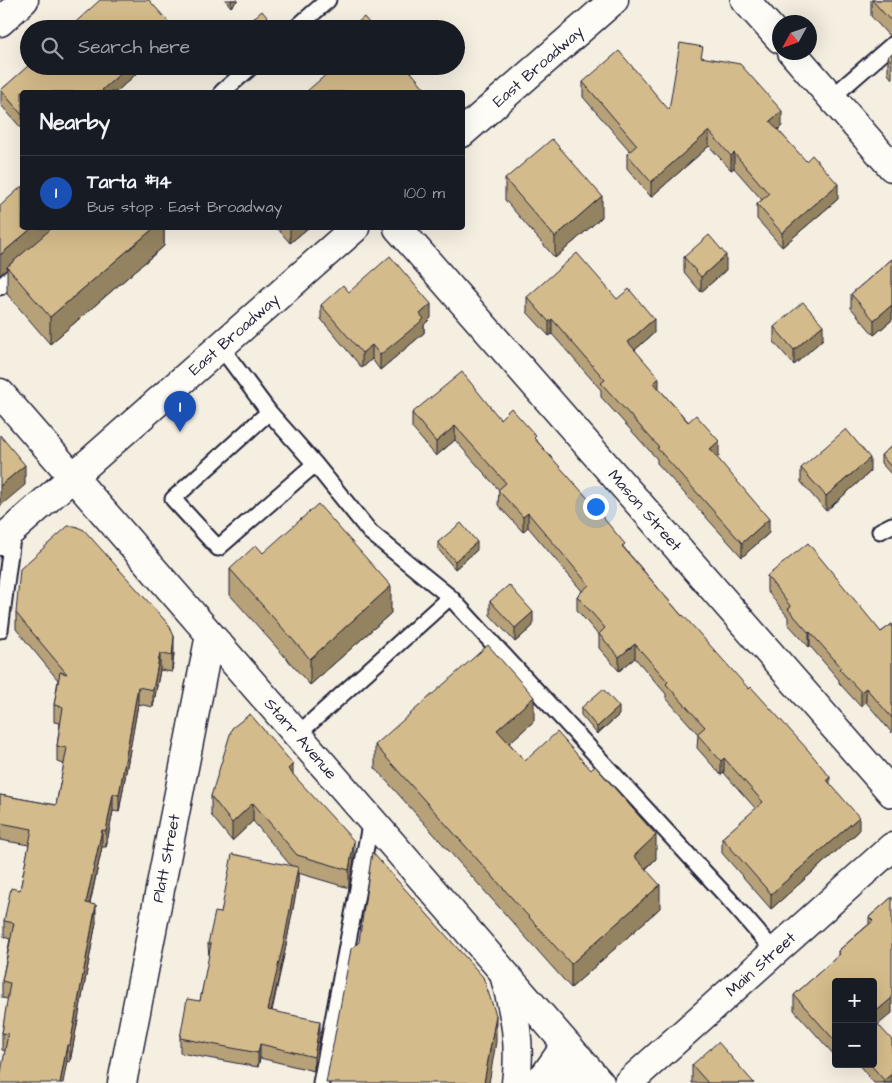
<!DOCTYPE html>
<meta charset="utf-8">
<style>
:root{--surface:#171b24;--page:#242831;--text:#f1f3f6;--muted:#9ea1a6;--line:#363941;--accent:#d1495b}
body{margin:0;font-family:"Architects Daughter",sans-serif;background:var(--page);color:var(--text)}
.controls{position:absolute;right:15px;bottom:15px;display:grid;overflow:hidden;border-radius:5px;box-shadow:0 5px 20px #0002}
.controls button{width:45px;height:45px;display:grid;place-items:center;padding:0;border:0;border-bottom:1px solid var(--line);background:var(--surface);color:var(--text);font:25px sans-serif}
.compass{position:absolute;left:772px;top:15px;width:45px;height:45px;border-radius:50%;background:var(--surface);box-shadow:0 5px 20px #0002;rotate:230deg}
.you{position:absolute;left:595px;top:506px;width:18px;height:18px;margin:-12px;border:4px solid #fff;border-radius:50%;background:#1a73e8;box-shadow:0 0 0 8px #1a73e833}
.badge{display:grid;place-items:center;width:32px;height:32px;border-radius:50%;background:var(--accent);color:#fff;font-size:16px;font-weight:700}
.pin{position:absolute;translate:-50% -41px;filter:drop-shadow(0 1px 2px #0008)}
.pin::after{content:'';position:absolute;top:26px;width:18px;height:15px;background:inherit;clip-path:polygon(0 0,100% 0,50% 100%)}
.list{margin:0;padding:0;list-style:none}
h2{display:flex;justify-content:space-between;align-items:center;height:65px;margin:0;padding:0 20px;font-size:21px}
h2 small{font-size:16px;font-weight:400;color:var(--muted)}
.list li{display:grid;grid-template-columns:32px 1fr auto;gap:15px;align-items:center;box-sizing:border-box;height:75px;padding:0 20px;border-top:1px solid var(--line)}
.list b{display:block;font-size:19px;white-space:nowrap}
.list p{margin:0;font-size:16px;white-space:nowrap;color:var(--muted)}
.list em{font-size:16px;font-style:normal;color:var(--muted)}
.icon{flex:none;width:28px;height:28px;fill:none;stroke:currentColor;stroke-width:2;stroke-linecap:round;stroke-linejoin:round}
.map{position:relative;flex:none;width:892px;height:1083px;overflow:hidden}
.search{position:absolute;background:var(--surface);box-shadow:0 5px 20px #0002;left:20px;top:20px;width:445px;height:55px;display:flex;align-items:center;gap:12px;box-sizing:border-box;padding:0 18px;border-radius:28px;color:var(--muted);font-size:19px}
.panel{position:absolute;background:var(--surface);box-shadow:0 5px 20px #0002;left:20px;top:90px;width:445px;height:140px;border-radius:5px}
.map>svg:first-child{display:block}
</style>
<div class="map">
<svg width="892" height="1083" viewBox="0 0 892 1083">
<rect width="100%" height="100%" fill="#f5efe1"/>
<filter id="ink" filterUnits="userSpaceOnUse"><feTurbulence type="fractalNoise" baseFrequency=".02" numOctaves="2"/><feDisplacementMap in="SourceGraphic" scale="10" xChannelSelector="R" yChannelSelector="G"/><feConvolveMatrix kernelMatrix="1 2 1 2 8 2 1 2 1" color-interpolation-filters="sRGB"/></filter>
<g filter="url(#ink)">
<g fill="none" stroke-linecap="round" stroke-linejoin="round">
<defs>
<path id="lane" d="M295 29 328 0
M222 92 252 66
M831 98 892 45
M0 287 21 268
M220 346 269 412 315 464 370 532 450 597 728 898 775 952
M269 412 173 499 218 548 315 464
M880 531 892 525
M0 630 13 530
M297 735 450 597
M321 1083 371 820"/>
<g id="street">
<path d="M745 0 780 39"/>
<path d="M0 22 24 0"/>
<path d="M792 52 892 167"/>
<path id="s1" d="M398 228 892 793"/>
<path id="s2" d="M122 1083 210 635"/>
<path id="s3" d="M628 1083 892 847"/>
</g>
<g id="secondary">
<path id="s4" d="M462 133 614 0"/>
<path id="s5" d="M0 393 600 1083"/>
<path id="s6" d="M0 541 355 228"/>
<path d="M505 978C515 1014 521 1045 516 1083"/>
<path d="M536 1083 545 1075 566 1045"/>
<path d="M567 1083 579 1058"/>
</g>
</defs>
<!-- lane casing -->
<use href="#lane" stroke="#22223b" stroke-width="19"/>
<!-- street casing -->
<use href="#street" stroke="#22223b" stroke-width="31"/>
<!-- secondary casing -->
<use href="#secondary" stroke="#22223b" stroke-width="31"/>
<!-- lane -->
<use href="#lane" stroke="#fdfcf7" stroke-width="15"/>
<!-- street -->
<use href="#street" stroke="#fdfcf7" stroke-width="28"/>
<!-- secondary -->
<use href="#secondary" stroke="#fdfcf7" stroke-width="28"/>
</g>
<!-- wall -->
<path fill="#b6a178" stroke="#22223b" d="M225 0H238L231 7Z
M871 0H892V36H889L871 16Z
M892 53V79L888 74V57Z
M703 58 782 126 778 130 838 199 782 247 757 219V204L762 200 734 168 731 170 709 146 651 197 627 168V154L630 151 583 97V82L669 110Z
M29 66H145L116 92H22V129L1 105V90Z
M329 66H406L426 92 331 71 329 68Z
M505 179 602 217 555 258 505 200Z
M0 206 50 228V229L164 228V246L50 344 7 294V269Z
M277 228H308L290 243Z
M684 257 726 270 701 292 684 272Z
M892 259V320L874 335 851 308V294Z
M349 292 431 318 424 325V333L380 370 372 359 362 368 321 319V305Z
M527 297 617 299 654 333 635 350 659 389 719 456 717 458 769 533 742 557 657 463V459L601 397V390L552 334 549 336 527 312Z
M774 327 823 339 794 365 774 342Z
M412 413 500 419 536 440 601 516 625 549 682 616 830 784 859 831 771 909 722 853V838L756 809 724 773 721 775 697 748 698 734 666 698V694L635 658 619 671 599 648V636L577 610V596L582 591 528 527 523 532 498 505 499 490 455 440 436 456 412 428Z
M892 446V475L881 463V455Z
M801 468 870 472 826 511 801 482Z
M438 542 477 550 455 569 438 549Z
M263 553 391 613 310 685 230 595V569Z
M767 576 881 632 892 624V733L866 702 861 707 839 683V680L810 646 809 647 788 624V617L767 591Z
M490 601 533 626 515 642 490 615Z
M16 613 174 653 172 672 160 670 153 707 138 704 119 812 113 811 106 847H102L90 904 96 922 70 1062 2 1050V1033L8 999 2 998V981L10 939 4 937V921L20 890 29 845 0 840V795L56 805 64 764 57 762V746L60 723 54 722V705L58 680 16 629Z
M581 708 619 715 597 734 581 715Z
M534 721 509 743 525 761 656 859 646 869 660 908 571 988 375 768V745Z
M293 775 354 860 349 888 298 873V882L285 950 272 1011 320 1036 314 1071 260 1058 258 1067 180 1053V1038L200 1001 209 958 208 944 221 913 291 866 253 821 232 841 211 815V796Z
M892 897 878 1024 892 1083H874L858 1064H873L836 982V1057L794 1010V995L838 956V951L869 924V917Z
M692 1065 754 1083H692Z"/>
<!-- shaded-wall -->
<path fill="#948361" stroke="#22223b" d="M231 0H238L231 7Z
M129 66H145L116 92H102V90Z
M782 111V126L770 136V121Z
M709 131V146L651 197V182Z
M734 153V168L731 170V156Z
M838 184V199L782 247V233Z
M602 196V217L555 258V237Z
M32 228H50V231L7 267V269L0 275V255Z
M154 228H164V246L50 344V317Z
M290 228H308L290 243Z
M726 255V270L701 292V277Z
M431 304V318L424 325V333L380 370V355L420 314Z
M892 305V320L874 335V320Z
M552 319V334L549 336V322Z
M654 319V333L628 356V342Z
M823 325V339L794 365V350Z
M372 345V359L362 368V353Z
M659 378V393L654 383Z
M455 426V440L436 456V442Z
M719 441V456L710 464V449Z
M870 458V472L826 511V496Z
M25 465V485L0 506V486Z
M528 513V527L523 532V517Z
M769 519V533L742 557V543Z
M477 542V550L455 569V561Z
M391 586V613L310 685V659Z
M533 612V626L515 642V628Z
M810 632V646L809 647V633Z
M174 636V653L172 672V656Z
M635 644V658L619 671V657Z
M160 653V670L153 707V690Z
M138 687V704L119 812V795Z
M866 688V702L861 707V692Z
M534 697V721L497 754V730Z
M619 707V715L597 734V727Z
M724 758V773L721 775V761Z
M293 764V783L288 769Z
M830 777V791L827 780Z
M113 794V811L106 847V831Z
M253 803V821L232 841V823Z
M859 817V831L771 909V894Z
M102 830V847L86 920V903Z
M656 835V859L634 879V856Z
M354 841V860L349 888V870Z
M298 867V882L285 950 268 1025V1010Z
M660 885V908L571 988V964Z
M96 905V922L70 1062V1045Z
M892 998V1013L873 1029V1014Z
M496 1015V1042L489 1083H484Z
M320 1021V1036L314 1071V1057Z
M260 1044V1058L258 1067V1053Z
M67 1045V1061L63 1083H60Z
M892 1074V1083H884V1080Z"/>
<!-- building -->
<path fill="#d4bb8b" stroke="#22223b" d="M100 0H149L173 27 171 29H68Z
M872 0H892V19H889Z
M262 11 277 29H241Z
M364 17 374 29H350Z
M680 43 703 47 701 57 740 64 782 111 770 121 806 161 812 155 838 184 782 233 757 204 769 194 734 153 731 156 709 131 651 182 627 154 637 145 583 82 619 51 669 110Z
M892 53V62L888 57Z
M29 65V66H129L102 90 104 92H22V115L1 90Z
M336 66H406L426 90 424 92H306Z
M552 139 602 196 555 237 505 179Z
M22 186V228H32L0 255V206Z
M52 228H154L50 317 7 267Z
M709 235 726 255 701 277 684 257Z
M577 253 617 299 629 289 654 319 628 342 659 378 654 383 688 422 696 415 719 441 710 449 769 519 742 543 657 448 659 447 601 383 605 380 552 319 549 322 527 297Z
M390 256 431 304 420 314 424 319 380 355 372 345 362 353 321 305 343 285 349 292Z
M892 259V305L874 320 851 294Z
M803 302 823 325 794 350 774 327Z
M462 372 500 419 511 408 536 436 534 438 601 513 600 514 625 544 622 546 682 616 683 615 749 689 751 687 808 750 830 777 827 780 859 817 771 894 722 838 763 802 724 758 721 761 697 734 705 727 666 684 668 682 635 644 619 657 599 634 605 628 577 596 589 585 528 513 523 517 498 490 506 483 455 426 436 442 412 413Z
M846 429 870 458 826 496 801 468Z
M0 435 25 465 0 486Z
M892 446V468L881 455Z
M318 504 391 586 310 659 230 569 256 545 263 553Z
M461 523 477 542 455 561 438 542Z
M68 526H75L84 530 169 625 174 636 172 656 160 653 153 690 138 687 119 795 113 794 106 831 102 830 86 903 96 905 70 1045H67L60 1083H0V1078L8 1034 2 1033 10 983 2 981 14 923 4 921 11 888 20 890 32 829 0 823V795L56 805 67 748 57 746 63 707 54 705 60 672 67 674 16 613 20 569Z
M808 543 881 632 892 624V718L866 688 861 692 839 669 841 667 810 632 809 633 788 609 791 607 767 576Z
M509 585 533 612 515 628 490 601Z
M488 645 534 697 497 730 525 761 557 732 591 770 595 766 656 835 634 856 660 885 571 964 375 745Z
M603 689 619 707 597 727 581 708Z
M250 714 293 764 288 769 354 841 349 870 297 855 253 803 232 823 211 796 232 728Z
M372 852 483 977 496 1015 484 1083H326L351 949 359 942Z
M232 854 298 867 285 936 268 1010 320 1021 314 1057 260 1044 258 1053 180 1038 187 999 200 1001 211 944H208L215 912 221 913Z
M892 897V998L873 1014V982H836V1042L794 995 840 954 838 951 873 921 869 917Z
M873 1019 892 1040V1074L884 1080 870 1064H873Z
M718 1042 754 1083H708L692 1065Z"/>
</g>
<g text-anchor="middle" dominant-baseline="central" stroke-width="4" stroke-linejoin="round" paint-order="stroke">
<!-- street labels -->
<g font-size="16" fill="#22223b" stroke="#fdfcf7">
<text stroke="none"><textPath href="#s4" startOffset="101">East Broadway</textPath></text>
<text stroke="none"><textPath href="#s6" startOffset="312">East Broadway</textPath></text>
<text stroke="none"><textPath href="#s1" startOffset="375">Mason Street</textPath></text>
<text stroke="none"><textPath href="#s5" startOffset="458">Starr Avenue</textPath></text>
<text stroke="none"><textPath href="#s2" startOffset="229">Platt Street</textPath></text>
<text stroke="none"><textPath href="#s3" startOffset="178">Main Street</textPath></text>
</g>
</g>
</svg>
<div class="controls">
<button>+</button>
<button>−</button>
</div>
<svg class="compass" viewBox="-18 -18 36 36"><path d="M0-13l5 13h-10z" fill="#e53935"/><path d="M0 13l5-13h-10z" fill="#9ea1a6"/></svg>
<div class="you"></div>
<div class="pin badge" style="left:180px;top:432px;background:#1a4fb4">1</div>
<div class="search"><svg class="icon" aria-label="search" viewBox="0 0 24 24"><circle cx="10" cy="10" r="6"/><path d="M15 15l6 6"/></svg>Search here</div>
<section class="panel">
<h2>Nearby<small></small></h2>
<ul class="list">
<li><span class="badge" style="background:#1a4fb4">1</span><div><b>Tarta #14</b><p>Bus stop · East Broadway</p></div><em>100 m</em></li>
</ul>
</section>
</div>
